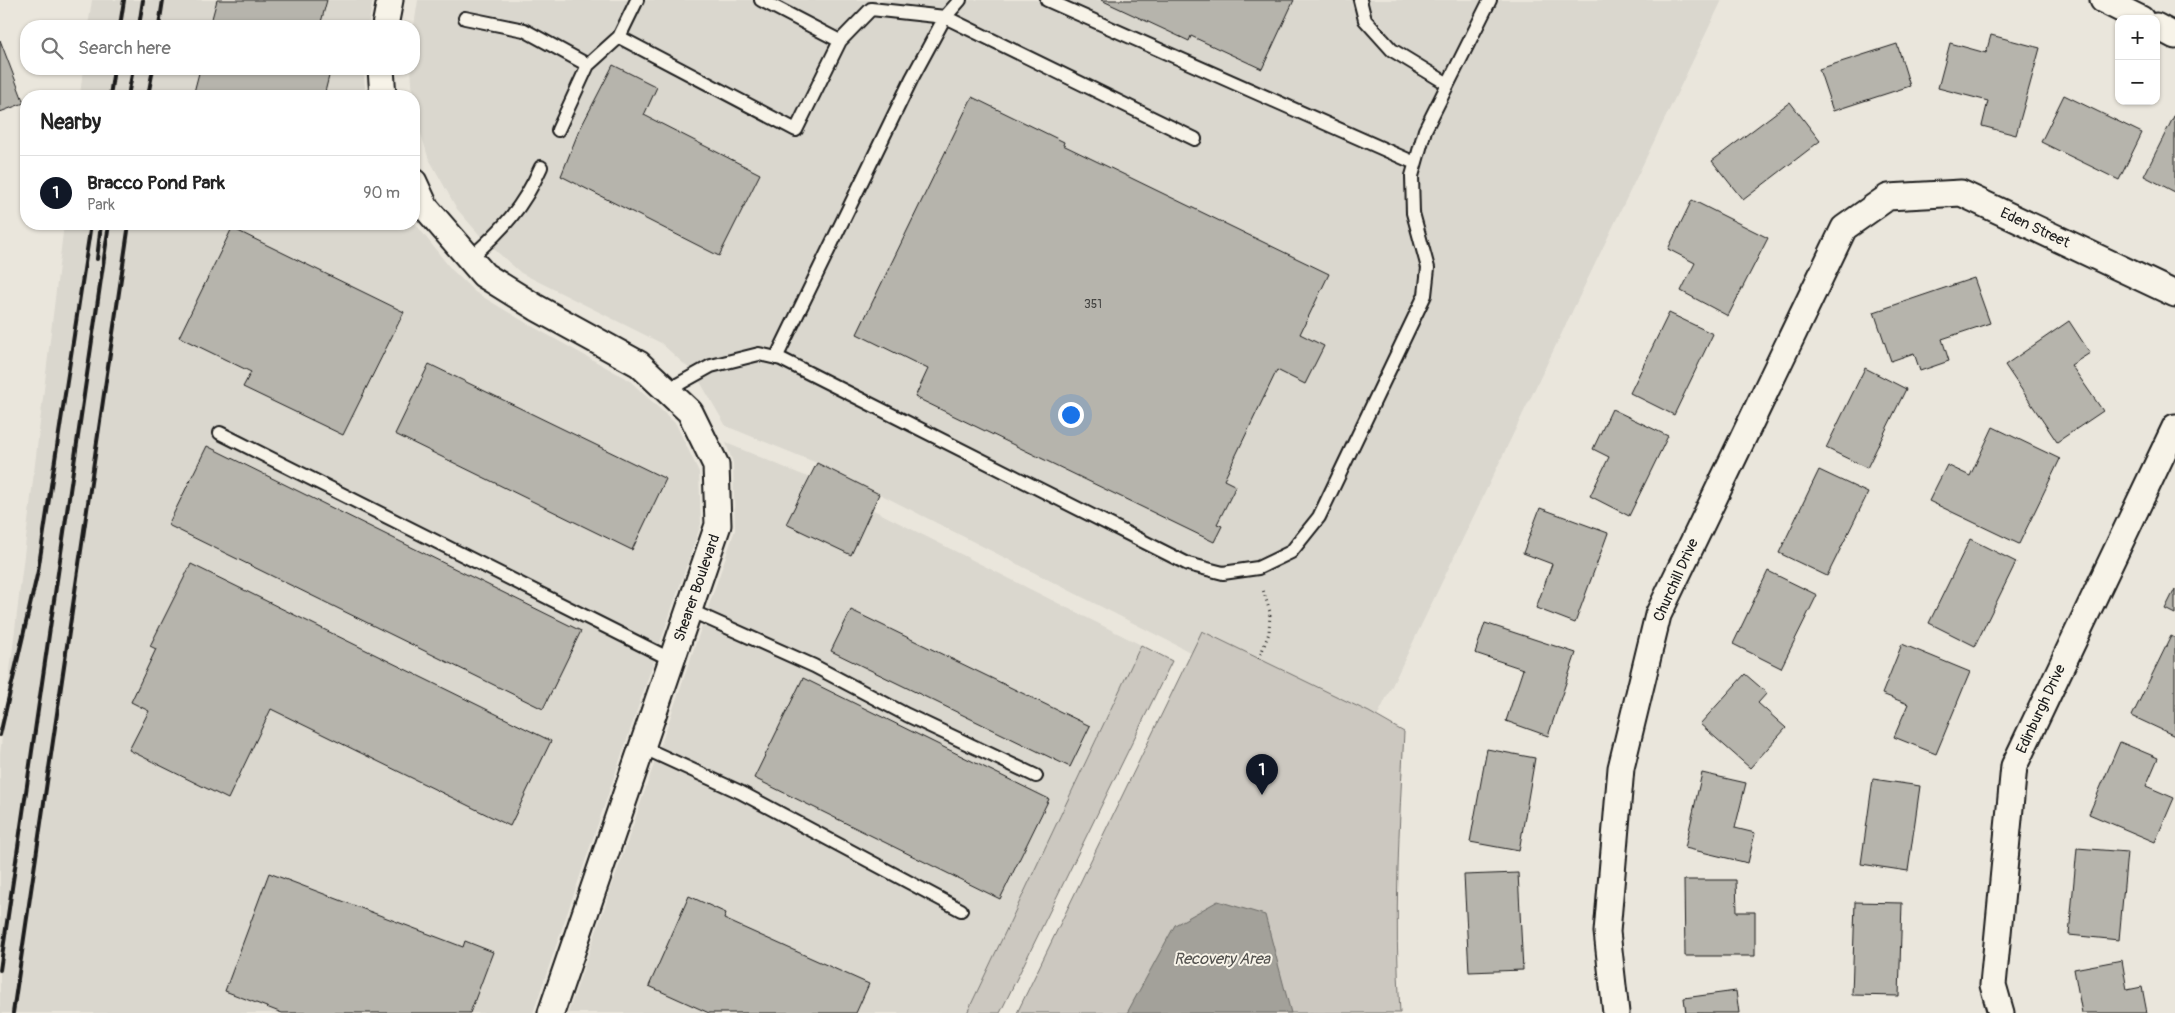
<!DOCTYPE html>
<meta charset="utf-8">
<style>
:root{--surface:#fff;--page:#f2f2f2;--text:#222;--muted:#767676;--line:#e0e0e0;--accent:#111827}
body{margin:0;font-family:Pangolin,sans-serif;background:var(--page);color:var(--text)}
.controls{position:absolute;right:15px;top:15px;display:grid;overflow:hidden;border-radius:10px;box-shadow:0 1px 4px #0004}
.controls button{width:45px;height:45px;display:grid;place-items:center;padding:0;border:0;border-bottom:1px solid var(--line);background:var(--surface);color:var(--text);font:25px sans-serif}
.you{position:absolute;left:1070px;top:414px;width:18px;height:18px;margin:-12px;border:4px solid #fff;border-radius:50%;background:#1a73e8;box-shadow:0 0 0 8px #1a73e833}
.badge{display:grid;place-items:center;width:32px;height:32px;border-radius:50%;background:var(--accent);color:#fff;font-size:16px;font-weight:700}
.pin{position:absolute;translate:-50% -41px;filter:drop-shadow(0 1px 2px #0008)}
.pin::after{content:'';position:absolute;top:26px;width:18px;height:15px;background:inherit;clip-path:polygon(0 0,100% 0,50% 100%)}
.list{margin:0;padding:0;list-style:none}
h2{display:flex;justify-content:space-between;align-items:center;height:65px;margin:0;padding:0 20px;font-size:21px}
h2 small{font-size:16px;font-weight:400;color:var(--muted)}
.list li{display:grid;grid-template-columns:32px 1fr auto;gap:15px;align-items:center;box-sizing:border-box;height:75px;padding:0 20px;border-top:1px solid var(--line)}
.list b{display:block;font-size:19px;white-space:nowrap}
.list p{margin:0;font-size:16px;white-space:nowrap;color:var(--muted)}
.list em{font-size:16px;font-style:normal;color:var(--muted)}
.icon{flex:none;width:28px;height:28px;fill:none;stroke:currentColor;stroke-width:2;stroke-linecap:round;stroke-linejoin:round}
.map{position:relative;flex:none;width:2175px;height:1013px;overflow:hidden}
.search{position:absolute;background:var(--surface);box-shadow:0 1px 4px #0004;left:20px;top:20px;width:400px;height:55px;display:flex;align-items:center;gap:12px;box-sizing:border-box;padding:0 18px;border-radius:20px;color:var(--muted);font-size:19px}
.panel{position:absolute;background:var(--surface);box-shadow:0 1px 4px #0004;left:20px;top:90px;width:400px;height:140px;border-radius:20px}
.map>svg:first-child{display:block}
</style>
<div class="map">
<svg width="2175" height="1013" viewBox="0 0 2175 1013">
<rect width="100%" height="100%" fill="#eae6dc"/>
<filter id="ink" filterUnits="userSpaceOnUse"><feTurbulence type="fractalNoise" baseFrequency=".02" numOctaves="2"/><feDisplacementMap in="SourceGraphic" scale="10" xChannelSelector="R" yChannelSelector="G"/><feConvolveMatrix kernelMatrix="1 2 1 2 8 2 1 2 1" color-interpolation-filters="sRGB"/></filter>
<g filter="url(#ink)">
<!-- built -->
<path fill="#dad7ce" d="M92 0H373L368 26H88Z
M418 0H1722L1377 717 1202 632 1192 653 866 487 817 463 726 426 696 375 661 343 521 273 485 241 457 209 428 157 414 110 413 96 411 69H414V26Z
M83 69H363L366 96H80Z
M414 222 451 269 475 292 528 324 629 380 676 424 699 472 701 524 533 1013H0V754L64 224Z
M726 443 810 478 1141 645 967 1013H568L735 530 733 463Z"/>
<!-- green -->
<path fill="#ccc8c0" stroke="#74726e" d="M1202 631 1369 712 1404 732C1399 826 1394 919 1400 1013H1017Z
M1141 645 1172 661 1000 1013H967Z"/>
<!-- water -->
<path fill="#a3a19a" stroke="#6d6c68" d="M1218 901 1265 915 1291 1013H1127L1175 925Z"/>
<!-- building -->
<path fill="#b6b4ac" stroke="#1c1c1c" d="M217 0H327L320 26H210Z
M1101 0H1294L1262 69 1191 36 1189 41Z
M1991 35 2040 48 2016 135 1982 126 1988 101 1938 88 1950 43 1986 53Z
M0 40 24 103 0 112Z
M1897 44 1910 86 1833 111 1819 69Z
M613 65 657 87 644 115 760 174 719 256 561 176 578 133Z
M200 69H319L330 72 324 96H193Z
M2064 95 2142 133 2119 180 2041 142Z
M972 97 1064 142 1063 145 1329 274 1300 334 1324 346 1305 384 1277 370 1224 480 1236 486 1217 524 1222 526 1214 542 915 397 928 369 857 334Z
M1790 102 1820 141 1743 200 1712 161Z
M2175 114V192L2144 176Z
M1692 200 1768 238 1728 316 1681 291 1695 263 1668 249Z
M232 228 404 312 343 435 243 387 251 372 179 337Z
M1974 278 1990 323 1942 339 1949 361 1920 371 1914 353 1891 361 1874 312Z
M1669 313 1713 334 1674 415 1630 393Z
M2069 321 2090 353 2071 365 2103 411 2057 442 2005 365Z
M429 364 666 479 632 550 395 434Z
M1865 368 1906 389 1867 468 1826 448Z
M1612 409 1668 436 1629 516 1590 496 1609 457 1593 449Z
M1993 427 2060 459 2019 544 1929 501 1947 465 1970 476Z
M207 446 581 631 543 709 168 525Z
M817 463 879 494 851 555 786 524Z
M1819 470 1868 493 1827 576 1779 553Z
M1540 508 1608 533 1575 623 1536 608 1552 564 1523 553Z
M1970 539 2016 562 1975 646 1929 623Z
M191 564 551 741 510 826 271 709 228 799 129 750 149 711 131 702 156 649 150 646Z
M1768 571 1817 595 1781 668 1733 644Z
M2175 589V614L2165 609Z
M851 610 1090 726 1070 767 831 651Z
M1485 623 1576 653 1548 736 1506 721 1523 669 1475 653Z
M2171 636 2175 638V736L2132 716Z
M1902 644 1970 672 1936 754 1894 737 1908 704 1882 694Z
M1745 674 1767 693 1758 703 1786 728 1750 768 1700 724Z
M803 678 1049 799 1000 899 754 778Z
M2120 742 2158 758 2146 786 2174 798 2155 842 2089 814Z
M1487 749 1535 758 1519 851 1470 842Z
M1702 773 1746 783 1735 828 1755 833 1748 863 1685 848Z
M1873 779 1920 786 1908 871 1861 864Z
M2077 848 2127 852 2119 940 2069 935Z
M269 873 463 947 465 941 493 952 470 1013H282L225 991Z
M1518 873 1523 970 1469 972 1464 875Z
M1684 880H1736L1737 912H1755V956H1685Z
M689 896 726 913 724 919 869 984 856 1013H709L649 986Z
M1855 902 1902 903 1899 996 1852 995Z
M2122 960 2127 990 2142 987 2147 1013H2082L2074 969Z
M1736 991 1739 1013H1686L1684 998Z"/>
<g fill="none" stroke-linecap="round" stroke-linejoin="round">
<defs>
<path id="service" d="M637 0 619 37 796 130 840 41 761 0
M1047 0 1415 163
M1360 0 1365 20 1392 50 1448 84
M465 18 524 30 588 65
M840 41 871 9 945 17 960 0
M558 130 588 65 619 37
M469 259C502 230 523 208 541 167
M776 358 912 78 945 17 1195 139
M668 390 711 366 759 354 781 359 1188 564 1223 573 1258 568 1291 552 1319 517 1425 295 1428 268 1413 213 1412 176 1425 130 1490 0
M220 433 672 660
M689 610 814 666 907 715 1036 776
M642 747 740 792 961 910"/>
<path id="minor" d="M2103 0 2141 19
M385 26 390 0
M2156 26 2175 36
M381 69 383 96
M414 182 426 208 484 275 537 308 639 364 690 412 716 465 718 525 551 1013
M1616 1013 1607 932 1621 768 1658 615 1844 228 1888 197 1961 193 2175 294
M2001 1013 1993 985 2014 766 2175 427"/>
</defs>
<!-- service casing -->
<use href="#service" stroke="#1c1c1c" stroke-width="16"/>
<!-- minor casing -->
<use href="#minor" stroke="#1c1c1c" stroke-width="29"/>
<!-- path -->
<path stroke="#1c1c1c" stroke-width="3" stroke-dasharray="1 4" stroke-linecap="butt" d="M1259 659 1269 633 1270 612 1263 590"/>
<!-- service -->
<use href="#service" stroke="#f7f3e8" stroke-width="12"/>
<!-- minor -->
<use href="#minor" stroke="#f7f3e8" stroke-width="25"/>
<!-- rail -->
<path stroke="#1c1c1c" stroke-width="4" d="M120 26 124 0
M139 26 143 0
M159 26 163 0
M110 96 114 69
M128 96 133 69
M148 96 153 69
M97 259 101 224
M0 735 38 571 91 224
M0 970 109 224
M13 1013 129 224"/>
</g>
</g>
<g text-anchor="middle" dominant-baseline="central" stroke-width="4" stroke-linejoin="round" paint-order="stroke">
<!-- number labels -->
<g font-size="12" fill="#424240">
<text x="1093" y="304">351</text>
</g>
<!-- street labels -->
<g font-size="15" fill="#1c1c1c" stroke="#f7f3e8">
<text transform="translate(2035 228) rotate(25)">Eden Street</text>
<text transform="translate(1676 580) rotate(-66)">Churchill Drive</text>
<text transform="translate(697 588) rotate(-71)">Shearer Boulevard</text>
<text transform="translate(2041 709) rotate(-65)">Edinburgh Drive</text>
</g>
<!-- water labels -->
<g font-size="16" font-style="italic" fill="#52514e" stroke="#f7f3e8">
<text x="1222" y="959">Recovery Area</text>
</g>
</g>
</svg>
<div class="controls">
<button>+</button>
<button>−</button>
</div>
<div class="you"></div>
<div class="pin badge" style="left:1262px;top:795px">1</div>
<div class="search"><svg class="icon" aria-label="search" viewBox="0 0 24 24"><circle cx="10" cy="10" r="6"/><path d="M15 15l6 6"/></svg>Search here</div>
<section class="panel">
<h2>Nearby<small></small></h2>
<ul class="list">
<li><span class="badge">1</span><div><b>Bracco Pond Park</b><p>Park</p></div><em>90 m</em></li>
</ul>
</section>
</div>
